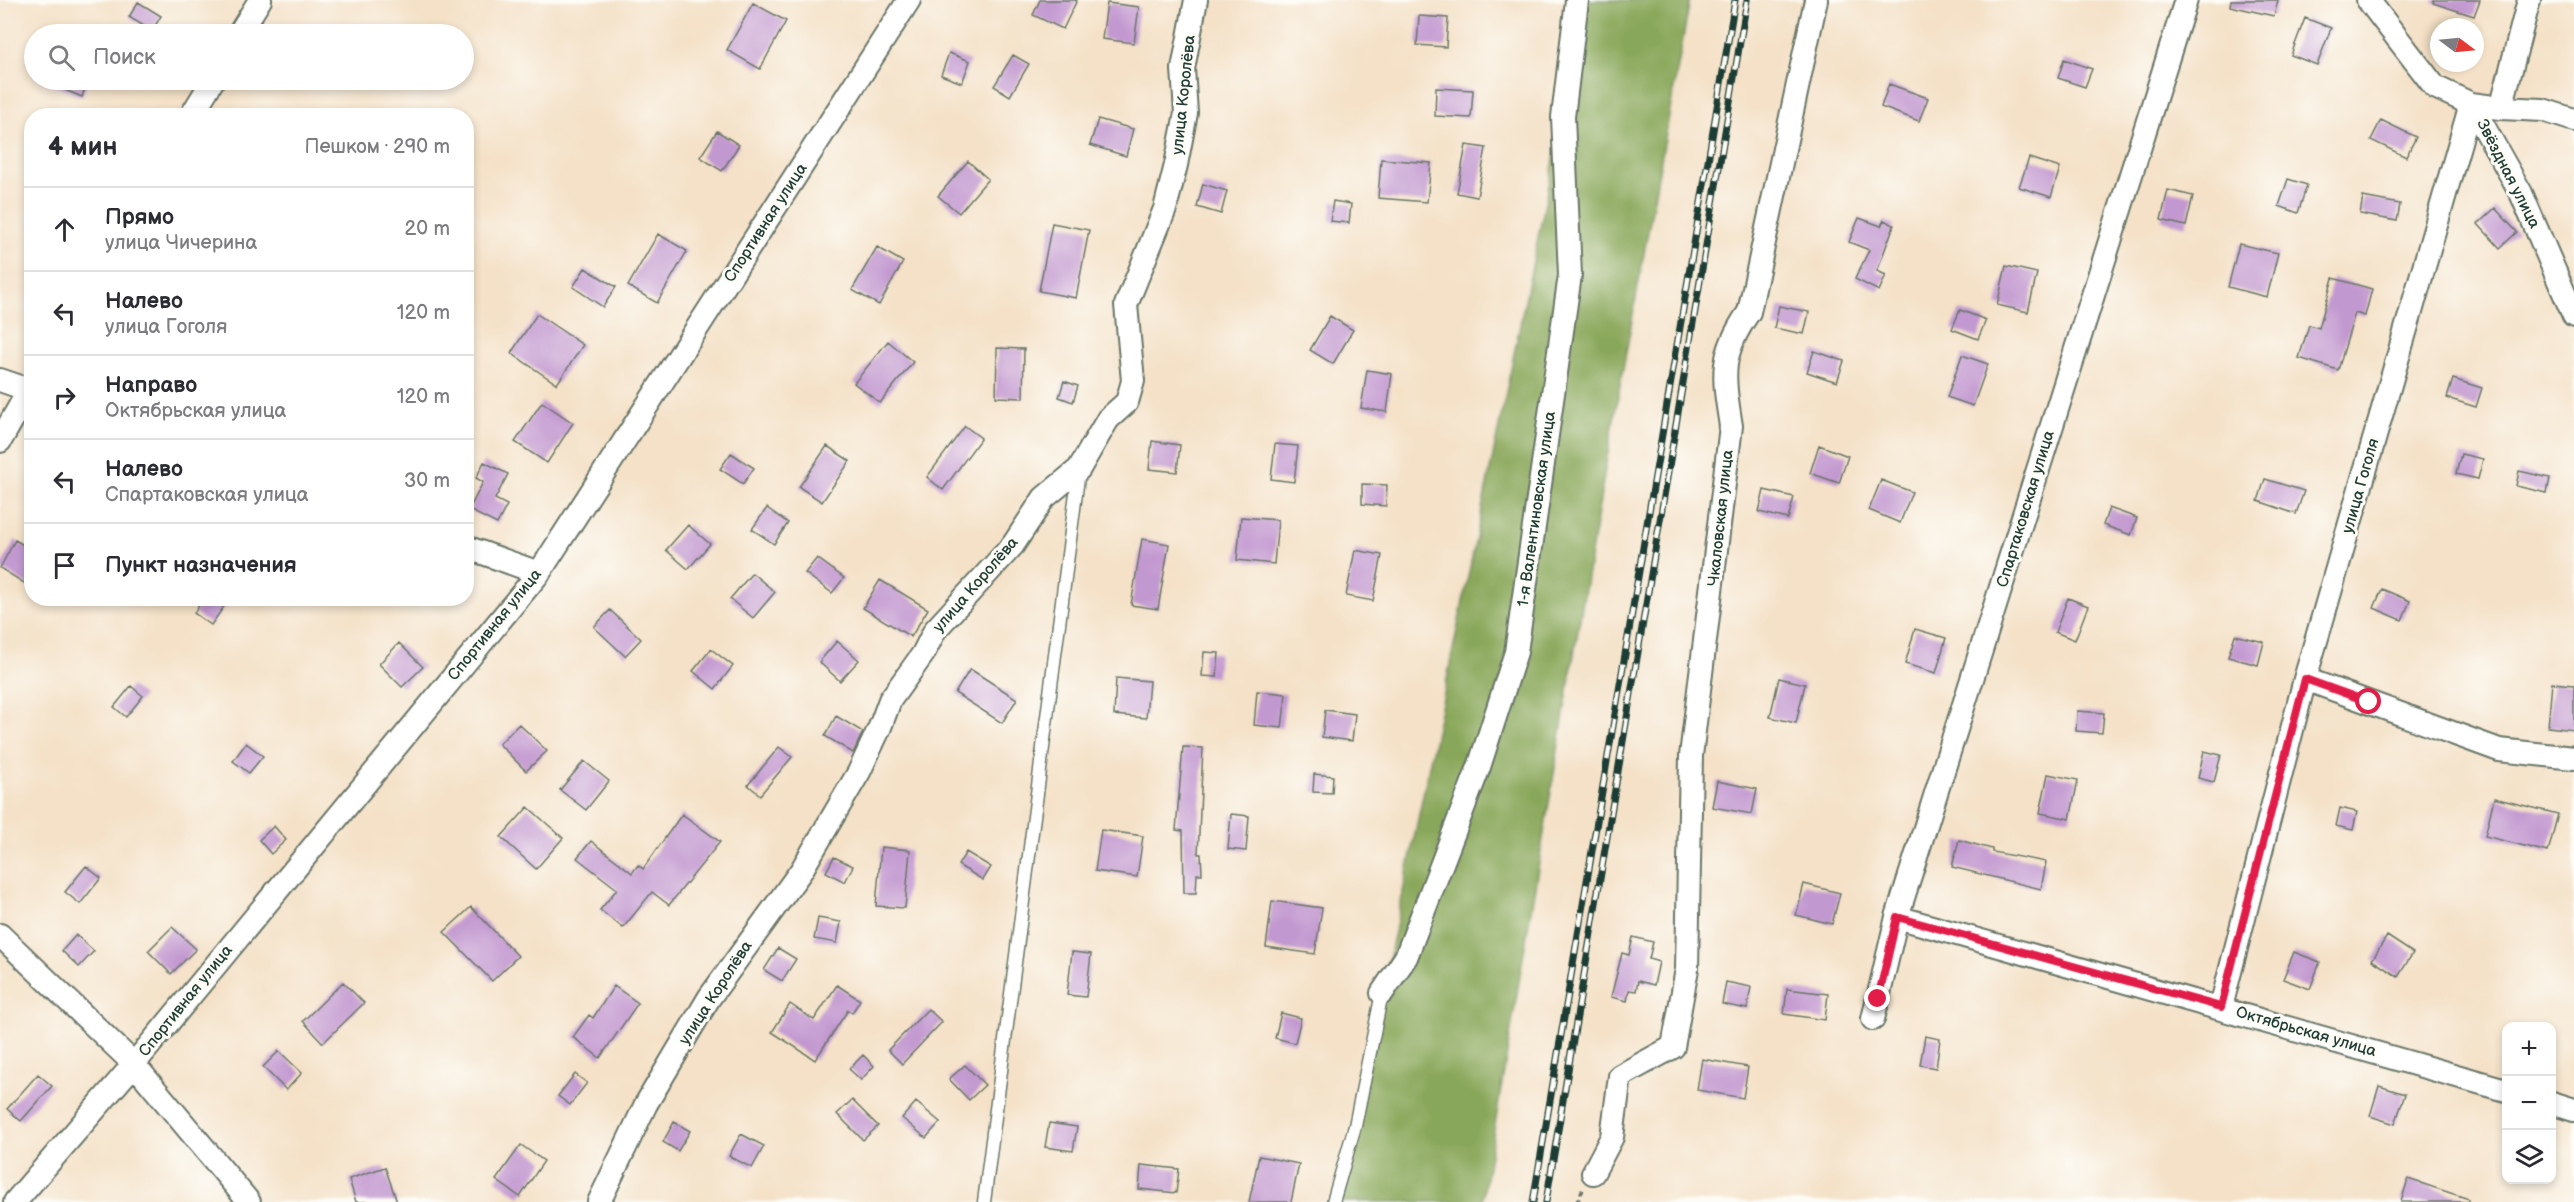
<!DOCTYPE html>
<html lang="ru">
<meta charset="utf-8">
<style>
:root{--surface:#fff;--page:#f7f7f7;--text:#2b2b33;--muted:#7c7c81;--line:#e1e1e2}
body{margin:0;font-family:"Balsamiq Sans",sans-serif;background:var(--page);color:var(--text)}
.controls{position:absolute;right:18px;bottom:18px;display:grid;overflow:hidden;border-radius:12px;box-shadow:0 3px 9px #0003}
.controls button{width:54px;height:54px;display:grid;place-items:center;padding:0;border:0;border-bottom:2px solid var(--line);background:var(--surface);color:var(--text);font:30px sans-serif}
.compass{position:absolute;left:2430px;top:18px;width:54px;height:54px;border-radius:50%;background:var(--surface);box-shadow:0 3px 9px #0003;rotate:106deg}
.stop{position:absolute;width:18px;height:18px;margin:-14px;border:4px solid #e11d48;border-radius:50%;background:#fff}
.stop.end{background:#e11d48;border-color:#fff;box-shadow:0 2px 6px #0008}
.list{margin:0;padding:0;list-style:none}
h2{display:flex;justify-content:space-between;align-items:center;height:78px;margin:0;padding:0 24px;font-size:26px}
h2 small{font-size:20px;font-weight:400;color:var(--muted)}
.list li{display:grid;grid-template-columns:39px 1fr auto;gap:18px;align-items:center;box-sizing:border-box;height:84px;padding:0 24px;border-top:2px solid var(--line)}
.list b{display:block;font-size:22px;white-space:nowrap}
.list p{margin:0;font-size:20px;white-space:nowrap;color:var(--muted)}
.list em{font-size:20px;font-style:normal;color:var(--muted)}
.icon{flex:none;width:33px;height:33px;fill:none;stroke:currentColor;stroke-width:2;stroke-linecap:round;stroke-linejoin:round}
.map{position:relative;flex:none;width:2574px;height:1202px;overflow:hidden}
.search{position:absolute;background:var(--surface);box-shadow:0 3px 9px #0003;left:24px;top:24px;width:450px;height:66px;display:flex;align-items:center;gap:15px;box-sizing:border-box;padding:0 21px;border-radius:33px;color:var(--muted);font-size:22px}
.panel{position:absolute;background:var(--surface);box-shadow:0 3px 9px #0003;left:24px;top:108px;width:450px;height:498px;border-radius:24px}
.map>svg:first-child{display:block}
</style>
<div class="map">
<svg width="2574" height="1202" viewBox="0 0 2574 1202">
<rect width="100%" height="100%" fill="#fdfcf7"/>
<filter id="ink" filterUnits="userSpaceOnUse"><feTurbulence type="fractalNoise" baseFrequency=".0167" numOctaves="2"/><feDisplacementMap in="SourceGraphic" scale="12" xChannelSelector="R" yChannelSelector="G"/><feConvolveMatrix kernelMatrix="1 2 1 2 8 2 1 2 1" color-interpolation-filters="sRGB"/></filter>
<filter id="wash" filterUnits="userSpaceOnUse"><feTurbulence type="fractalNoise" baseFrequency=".008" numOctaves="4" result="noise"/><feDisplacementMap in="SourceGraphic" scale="24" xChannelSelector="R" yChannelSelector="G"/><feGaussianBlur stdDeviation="1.35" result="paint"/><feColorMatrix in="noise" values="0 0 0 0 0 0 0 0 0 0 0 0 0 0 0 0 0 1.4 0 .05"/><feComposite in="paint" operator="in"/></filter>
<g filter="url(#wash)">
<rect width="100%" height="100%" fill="#f4e1c7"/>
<!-- forest -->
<path fill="#89a75a" stroke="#547247" stroke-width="1.5" d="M1587 0H1690L1607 458 1482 1202H1339Z"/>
<g id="blocks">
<!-- building -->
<path fill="#c298d0" d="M1040 0H1077L1063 29 1033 15Z
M2231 0H2278L2274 16 2230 6Z
M2434 0H2480L2474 16 2433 3Z
M138 2 161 16 152 31 129 17Z
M753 3 786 21 760 69 727 50Z
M1107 3 1139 7 1134 43 1102 39Z
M1419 16 1448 18 1446 47 1417 45Z
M2305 18 2331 28 2317 65 2291 55Z
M949 53 970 61 962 83 941 75Z
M1013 55 1029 64 1010 96 994 86Z
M2064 59 2092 69 2085 87 2058 78Z
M40 80H88L82 97Z
M1889 84 1928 98 1919 121 1881 107Z
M1436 88 1473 90 1471 118 1435 116Z
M1098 119 1133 129 1126 156 1090 145Z
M2381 120 2416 137 2406 157 2371 140Z
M717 131 739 145 722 171 700 157Z
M1466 145 1486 148 1477 197 1457 193Z
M2029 158 2060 168 2051 197 2019 187Z
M1381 159 1431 163 1427 202 1378 198Z
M968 161 988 179 959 213 938 196Z
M2288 179 2307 185 2298 213 2279 206Z
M1203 184 1227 191 1221 214 1197 207Z
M2168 190 2193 196 2186 226 2161 220Z
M2363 197 2400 204 2397 221 2360 214Z
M1333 201 1351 204 1349 223 1330 221Z
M2495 208 2517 232 2500 248 2478 224Z
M1859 218 1881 226 1884 220 1894 225 1877 271 1886 275 1879 291 1855 279 1869 250 1849 242Z
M1052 223 1089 230 1076 298 1039 291Z
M658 234 687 251 657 303 628 286Z
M2239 244 2278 253 2267 297 2228 287Z
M877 247 903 262 879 305 852 290Z
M2006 266 2037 273 2028 312 1997 305Z
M585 268 616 287 603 307 573 287Z
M2333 278 2372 289 2365 316 2355 313 2338 370 2299 358 2309 325 2319 328Z
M1779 306 1809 312 1804 334 1774 328Z
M1960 310 1986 320 1978 339 1952 329Z
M537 314 583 345 557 384 511 353Z
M1330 316 1353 330 1333 364 1310 350Z
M888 341 913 362 880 403 854 383Z
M997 348 1024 349 1023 398 996 397Z
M1814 351 1844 361 1837 382 1807 372Z
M1962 355 1988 364 1973 406 1947 397Z
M1367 370 1392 374 1387 412 1361 408Z
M2453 379 2482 388 2476 407 2447 398Z
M1064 381 1078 386 1073 402 1059 397Z
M542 402 573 423 547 463 515 442Z
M965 426 981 438 943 490 927 477Z
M1152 441 1180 445 1177 472 1149 469Z
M1275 444 1298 446 1294 482 1271 479Z
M1819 445 1848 456 1839 483 1810 473Z
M827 446 850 461 822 502 799 487Z
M731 453 754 468 743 484 720 469Z
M2461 454 2483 459 2478 479 2456 474Z
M484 462 508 474 495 499 507 505 497 524 469 510 483 482 476 478Z
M2519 471 2550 478 2547 493 2516 486Z
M2265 479 2304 491 2296 514 2258 501Z
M1881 480 1912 492 1900 523 1869 510Z
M1362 484 1387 485 1386 506 1362 504Z
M1764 490 1794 497 1788 519 1759 512Z
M767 508 788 523 774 544 752 529Z
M2109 508 2137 518 2131 535 2103 525Z
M1241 517 1278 520 1274 564 1237 560Z
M688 525 710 544 688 569 666 550Z
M1142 539 1169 544 1158 609 1131 605Z
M15 540 32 550V588L0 568Z
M1355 550 1382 555 1373 601 1346 596Z
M817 558 844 578 832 593 805 573Z
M752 573 775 592 753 618 730 599Z
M880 580 928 609 911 637 863 608Z
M2382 589 2410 601 2402 620 2374 608Z
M204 598H230L211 625 194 613Z
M2068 598 2088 606 2075 640 2055 632Z
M610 610 641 639 625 656 594 627Z
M1915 629 1946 638 1936 673 1905 664Z
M2235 635 2264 642 2258 665 2228 657Z
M837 641 859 660 840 681 819 662Z
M399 643 423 667 402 687 379 664Z
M711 649 733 666 715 689 693 671Z
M1204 652 1219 653 1217 677 1202 676Z
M970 669 1017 699 1002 723 955 693Z
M1116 678 1149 681 1146 718 1114 715Z
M1779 678 1805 684 1796 723 1770 717Z
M2552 683 2574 685V730L2548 727Z
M131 686 143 696 126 717 114 707Z
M1257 691 1286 694 1282 728 1254 725Z
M1325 710 1355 714 1352 741 1322 737Z
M2077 711 2104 713 2102 733 2076 731Z
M836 716 863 732 853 753 825 736Z
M519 724 547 751 526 771 499 744Z
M246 743 263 756 249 773 233 761Z
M779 747 792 757 760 795 748 785Z
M1183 747 1203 748 1198 854H1201L1202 874H1197L1196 893H1184L1183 831 1176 830Z
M2204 751 2221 755 2214 782 2198 778Z
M584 761 609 781 586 810 560 790Z
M1314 774 1333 776 1332 793 1313 792Z
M2048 774 2078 780 2070 819 2040 813Z
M1717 781 1757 789 1752 814 1712 807Z
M2494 798 2558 814 2548 852 2485 836Z
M528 807 563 838 536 869 501 837Z
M2340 808 2357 812 2353 830 2336 826Z
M682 814 720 842 669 905 652 892 623 928 600 910 617 889 577 858 591 841 632 873 638 865 643 869Z
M1231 814 1249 816 1246 851 1228 849Z
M274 826 286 840 271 854 259 840Z
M1101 830 1143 836 1137 877 1095 871Z
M1959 840 1992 849V852L2046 862 2041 889 1952 867Z
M881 847 910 850 905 908 876 906Z
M966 852 991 867 983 880 958 865Z
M834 857 853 866 845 882 826 872Z
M86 866 101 878 80 904 65 892Z
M1804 884 1840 893 1832 924 1796 915Z
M1272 901 1322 908 1315 954 1266 947Z
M471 907 518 956 492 981 444 932Z
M818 918 841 922 837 943 814 939Z
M172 927 196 949 171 974 148 951Z
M76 935 94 951 79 967 62 951Z
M2387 936 2413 953 2398 977 2372 960Z
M1633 937 1653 942 1649 959 1659 962 1654 985 1638 981 1636 991 1629 990 1627 1001 1611 997 1622 953 1629 955Z
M778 948 796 959 782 981 764 970Z
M1072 952 1091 954 1086 997 1067 995Z
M2294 952 2320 962 2310 989 2283 979Z
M343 982 364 1003 323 1043 303 1021Z
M1726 982 1751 987 1747 1009 1722 1004Z
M837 985 860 1000 852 1013 848 1010 815 1060 772 1032 790 1004 814 1020Z
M614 986 638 1003 600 1058 573 1037 589 1015 593 1018Z
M1787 989 1828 994 1825 1020 1784 1014Z
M928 1009 942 1022 902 1064 888 1050Z
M1281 1013 1301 1018 1295 1043 1275 1038Z
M1925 1036 1940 1039 1936 1068 1920 1065Z
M279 1051 302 1073 286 1090 263 1067Z
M863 1055 874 1066 861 1080 849 1069Z
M1702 1059 1748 1067 1743 1098 1697 1090Z
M965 1065 985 1085 969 1100 949 1079Z
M38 1074 52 1086 21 1121 7 1109Z
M575 1074 587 1083 570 1105 558 1096Z
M2379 1086 2405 1094 2395 1124 2370 1116Z
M852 1100 878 1126 863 1140 837 1114Z
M916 1102 940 1122 926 1138 902 1118Z
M674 1122 690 1131 678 1151 663 1142Z
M1049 1123 1077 1127 1073 1151 1045 1147Z
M741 1134 764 1146 752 1168 729 1156Z
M521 1145 544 1161 520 1197 496 1180Z
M1259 1156 1299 1164 1291 1202H1249Z
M1141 1165 1179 1169 1176 1193 1139 1189Z
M385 1167 397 1202H356L349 1179Z
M2408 1179 2469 1199V1202H2401Z"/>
</g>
</g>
<g filter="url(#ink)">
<use href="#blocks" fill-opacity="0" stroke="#6a7667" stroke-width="1.5"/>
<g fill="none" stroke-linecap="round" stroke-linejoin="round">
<defs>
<path id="lane" d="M984 1202 1079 470
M1333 1202 1355 1126 1382 993"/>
<path id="street" d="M2368 0 2435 87 2471 104 2521 193 2574 316
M239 34 260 0
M2501 108 2543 110 2574 120
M191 116 213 80
M0 380 32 391
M0 441 32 385
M466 547 539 573
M2305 679 2499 750 2574 758
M1897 917 2506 1090
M0 935 134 1064 249 1202
M1382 993 1406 957 1479 767 1516 652 1570 275 1563 117 1577 0
M2221 1007 2305 679 2471 104 2501 108 2529 0
M1873 1019 1897 917 2186 0
M2552 1103 2574 1110
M1593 1173 1612 1137 1620 1076 1673 1047 1687 969 1691 756 1731 426C1723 376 1719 355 1749 312L1816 0
M15 1202 134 1064 539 573 909 0
M599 1202 646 1104 709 998 801 871 859 772 880 727 890 700 923 654 935 630 1013 545 1044 498 1079 469 1108 419 1127 402 1133 381 1126 305 1165 209 1176 165 1186 113 1183 69 1196 0"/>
</defs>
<!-- lane casing -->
<use href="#lane" stroke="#6a7667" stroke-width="15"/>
<!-- street casing -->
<use href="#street" stroke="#6a7667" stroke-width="26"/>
<!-- path -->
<path stroke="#6a7667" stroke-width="4" stroke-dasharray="4.5 4.5" stroke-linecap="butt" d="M1577 1202 1583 1189"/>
<!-- lane -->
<use href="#lane" stroke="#fff" stroke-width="12"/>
<!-- street -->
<use href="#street" stroke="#fff" stroke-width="22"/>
<defs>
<path id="rail" d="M1533 1202 1735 0
M1546 1202 1747 0"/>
</defs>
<!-- rail casing -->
<use href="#rail" stroke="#1f3d34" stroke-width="7"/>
<!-- rail -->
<use href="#rail" stroke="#fdfcf7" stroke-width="4.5" stroke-dasharray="14" stroke-linecap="butt"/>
</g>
</g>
<g fill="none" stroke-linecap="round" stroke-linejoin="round" filter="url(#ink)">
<!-- route -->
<path stroke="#e11d48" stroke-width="8" d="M1878 999 1897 917 2221 1007 2305 679 2369 702"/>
</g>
<g text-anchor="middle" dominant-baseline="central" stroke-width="6" stroke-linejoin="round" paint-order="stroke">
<!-- street labels -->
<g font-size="16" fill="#1f3d34" stroke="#fdfcf7">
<text transform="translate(1184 95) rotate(-84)">улица Королёва</text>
<text transform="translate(2508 174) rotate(63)">Звёздная улица</text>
<text transform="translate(766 223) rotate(-57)">Спортивная улица</text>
<text transform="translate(2361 486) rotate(-74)">улица Гоголя</text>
<text transform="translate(1537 509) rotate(-82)">1-я Валентиновская улица</text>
<text transform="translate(2026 509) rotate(-73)">Спартаковская улица</text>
<text transform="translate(1721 518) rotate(-84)">Чкаловская улица</text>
<text transform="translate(976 585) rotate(-49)">улица Королёва</text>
<text transform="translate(495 625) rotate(-51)">Спортивная улица</text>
<text transform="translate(716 993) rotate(-57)">улица Королёва</text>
<text transform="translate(186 1001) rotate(-51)">Спортивная улица</text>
<text transform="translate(2306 1032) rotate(16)">Октябрьская улица</text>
</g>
</g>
</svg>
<div class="controls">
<button>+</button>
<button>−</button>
<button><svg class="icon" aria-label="layers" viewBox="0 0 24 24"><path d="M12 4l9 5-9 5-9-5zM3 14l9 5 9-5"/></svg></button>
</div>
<svg class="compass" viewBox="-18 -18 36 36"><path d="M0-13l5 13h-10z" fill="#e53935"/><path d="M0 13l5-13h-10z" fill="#7c7c81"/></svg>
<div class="stop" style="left:2369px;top:702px"></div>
<div class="stop end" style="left:1878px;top:999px"></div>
<div class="search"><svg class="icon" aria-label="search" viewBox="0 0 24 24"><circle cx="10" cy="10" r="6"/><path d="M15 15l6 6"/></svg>Поиск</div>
<section class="panel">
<h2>4 мин<small>Пешком · 290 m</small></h2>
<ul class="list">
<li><svg class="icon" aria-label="ahead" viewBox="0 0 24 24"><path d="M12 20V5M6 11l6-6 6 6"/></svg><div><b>Прямо</b><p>улица Чичерина</p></div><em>20 m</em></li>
<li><svg class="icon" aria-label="left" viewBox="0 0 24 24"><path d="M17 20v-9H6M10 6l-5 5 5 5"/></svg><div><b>Налево</b><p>улица Гоголя</p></div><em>120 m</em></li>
<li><svg class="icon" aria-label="right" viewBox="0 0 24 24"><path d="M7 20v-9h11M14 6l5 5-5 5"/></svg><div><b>Направо</b><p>Октябрьская улица</p></div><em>120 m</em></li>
<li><svg class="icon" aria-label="left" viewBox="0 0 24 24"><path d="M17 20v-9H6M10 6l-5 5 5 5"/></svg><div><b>Налево</b><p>Спартаковская улица</p></div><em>30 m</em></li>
<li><svg class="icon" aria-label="arrive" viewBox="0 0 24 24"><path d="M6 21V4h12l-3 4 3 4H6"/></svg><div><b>Пункт назначения</b></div></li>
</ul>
</section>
</div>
